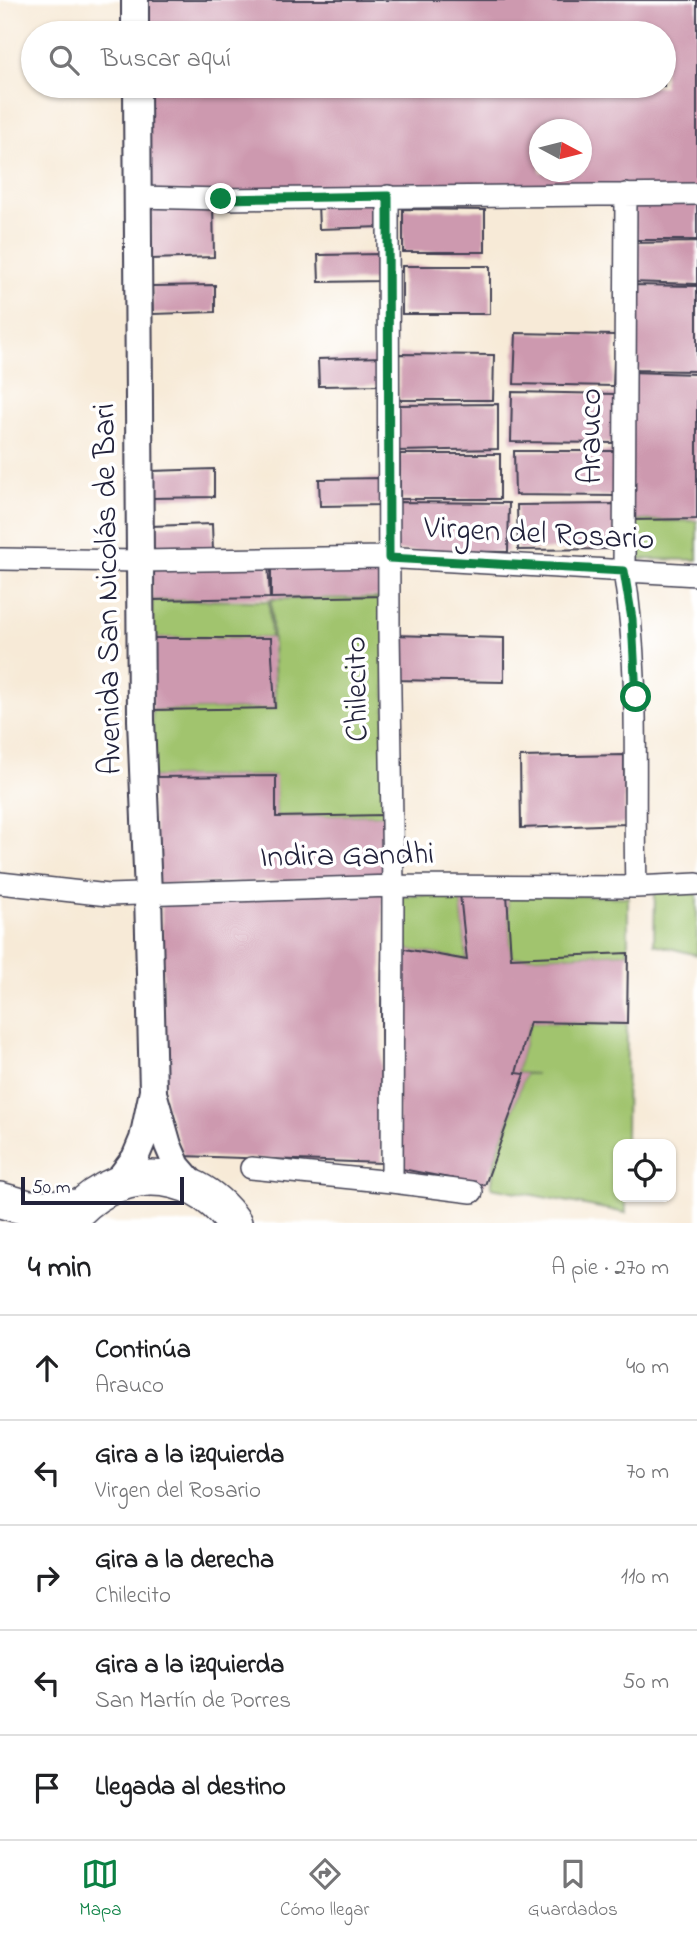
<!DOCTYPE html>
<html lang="es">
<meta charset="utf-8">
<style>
:root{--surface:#fff;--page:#f2f2f2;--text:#202124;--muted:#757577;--line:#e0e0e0;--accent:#0b8043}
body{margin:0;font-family:"Indie Flower",sans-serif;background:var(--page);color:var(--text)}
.controls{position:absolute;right:21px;bottom:21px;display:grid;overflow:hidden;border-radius:14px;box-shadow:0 2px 5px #0004}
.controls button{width:63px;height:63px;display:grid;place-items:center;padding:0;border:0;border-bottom:2px solid var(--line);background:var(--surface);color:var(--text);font:35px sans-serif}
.compass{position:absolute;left:529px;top:119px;width:63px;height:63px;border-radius:50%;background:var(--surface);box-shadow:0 2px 5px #0004;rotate:97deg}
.scale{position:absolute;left:21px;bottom:18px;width:163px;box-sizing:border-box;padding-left:7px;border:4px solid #22223b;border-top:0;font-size:19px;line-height:24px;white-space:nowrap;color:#22223b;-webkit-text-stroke:5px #fff;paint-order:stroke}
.stop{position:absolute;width:21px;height:21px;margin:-16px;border:5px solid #0b8043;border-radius:50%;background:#fff}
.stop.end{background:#0b8043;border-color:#fff;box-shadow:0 2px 7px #0008}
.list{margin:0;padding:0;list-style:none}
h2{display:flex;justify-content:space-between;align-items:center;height:91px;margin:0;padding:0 28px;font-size:30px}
h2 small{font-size:23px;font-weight:400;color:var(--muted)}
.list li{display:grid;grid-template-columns:46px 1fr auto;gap:21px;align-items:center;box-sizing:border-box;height:105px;padding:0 28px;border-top:2px solid var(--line)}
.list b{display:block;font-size:26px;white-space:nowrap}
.list p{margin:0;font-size:23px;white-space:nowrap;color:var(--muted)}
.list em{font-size:23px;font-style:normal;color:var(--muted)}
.icon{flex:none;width:38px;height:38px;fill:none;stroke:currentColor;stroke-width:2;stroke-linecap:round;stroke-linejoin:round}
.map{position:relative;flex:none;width:697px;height:1223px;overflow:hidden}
.search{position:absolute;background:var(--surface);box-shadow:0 2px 5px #0004;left:21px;right:21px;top:21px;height:77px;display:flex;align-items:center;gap:18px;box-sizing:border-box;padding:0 24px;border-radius:38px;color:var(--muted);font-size:26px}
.sheet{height:616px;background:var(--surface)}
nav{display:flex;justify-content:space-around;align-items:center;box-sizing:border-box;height:98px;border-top:2px solid var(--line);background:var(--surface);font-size:19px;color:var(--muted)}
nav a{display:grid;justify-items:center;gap:4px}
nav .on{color:var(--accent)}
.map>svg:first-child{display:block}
</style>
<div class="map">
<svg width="697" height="1223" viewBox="0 0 697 1223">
<rect width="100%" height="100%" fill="#fff"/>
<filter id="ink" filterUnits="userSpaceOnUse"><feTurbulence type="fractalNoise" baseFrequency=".0143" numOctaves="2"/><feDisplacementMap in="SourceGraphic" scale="14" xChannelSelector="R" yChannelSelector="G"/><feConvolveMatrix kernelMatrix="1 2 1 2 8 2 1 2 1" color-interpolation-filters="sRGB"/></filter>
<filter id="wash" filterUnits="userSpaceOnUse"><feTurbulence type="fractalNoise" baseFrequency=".00686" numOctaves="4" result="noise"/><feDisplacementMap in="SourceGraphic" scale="28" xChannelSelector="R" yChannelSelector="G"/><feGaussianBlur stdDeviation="1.57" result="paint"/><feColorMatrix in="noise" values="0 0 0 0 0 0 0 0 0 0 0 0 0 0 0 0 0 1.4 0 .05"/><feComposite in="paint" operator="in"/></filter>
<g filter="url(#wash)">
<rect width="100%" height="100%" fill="#f7ead7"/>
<!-- green -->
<path fill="#a1c46e" stroke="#627354" stroke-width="2" d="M630 520 697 521V560L629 559Z
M386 598 385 815 276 817 275 776 152 777V710L276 708 271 599Z
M152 600 269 601 271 638H151Z
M655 890H697V955L654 944Z
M460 894 467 960 399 948V896Z
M507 894 628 897V953L511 958Z
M530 1022 627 1024 626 1144H618V1197H626V1213L491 1187 496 1155 525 1074H536L516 1073Z"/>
<g id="blocks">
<!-- building -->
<path fill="#cd99af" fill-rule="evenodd" d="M148 0H697V192L148 194 149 86H664V33H148ZM540 130H582V172H540Z
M627 197H697V240H627Z
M213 202 214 257 151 259 150 204Z
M381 202V227L319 229 318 203Z
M403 209 485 210V252H403Z
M697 242V284L629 282 628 243Z
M381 254 382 281 319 282 318 255Z
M402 266H490V314H402Z
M215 285V312L153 314 152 286Z
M627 285 697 286V371L626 370Z
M516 333 615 335 613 386 514 384Z
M399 354 494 355 493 400H399Z
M381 357V385L319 386 318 359Z
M629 372 697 374V519L630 520Z
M512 392 617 394 616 443 511 442Z
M498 404V449L397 451 399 405Z
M514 451H616V496L515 495Z
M400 454H500V499H400Z
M214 469V497L152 498 151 471Z
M382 478 383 505 320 506 319 479Z
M397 502 509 503 508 552 396 551Z
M616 504V549L518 550 517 505Z
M212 524 213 552 151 553 150 526Z
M268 561 270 598 152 600V566Z
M271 561H384L386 596 271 598Z
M392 635 504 638V682L393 680Z
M151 638H271L275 708 152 710Z
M624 755 625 824 521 828 520 757Z
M276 776V817L385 815 386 877 158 885 152 777Z
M383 887 381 1013 382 1163 184 1156 166 1104 161 895Z
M460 894H507L511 958 628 953 627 1024 530 1022 516 1073 525 1074 485 1185 397 1168 399 948 467 960Z"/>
</g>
</g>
<g filter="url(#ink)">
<use href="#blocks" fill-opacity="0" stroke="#424052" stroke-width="2"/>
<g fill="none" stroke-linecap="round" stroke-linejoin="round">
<defs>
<path id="minor" d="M626 194 624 571C641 676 633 781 636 887
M388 196 389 631 393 886 392 1182
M139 197 221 199 697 194
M0 559 141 561 383 557 697 575
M0 883 108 895 393 886 636 887 697 884
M251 1168 392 1182 472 1192"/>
<path id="tertiary" d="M135 0V33
M154 1096 168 1145 177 1166 196 1188
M116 1183 135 1158 143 1139 153 1091 148 894 141 720 137 86"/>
<path id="trunk" d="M0 1200 29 1208 79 1207
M67 1223C111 1164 191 1162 234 1223"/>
</defs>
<!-- minor casing -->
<use href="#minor" stroke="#424052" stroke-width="24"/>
<!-- tertiary casing -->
<use href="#tertiary" stroke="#424052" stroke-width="30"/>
<!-- trunk casing -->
<use href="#trunk" stroke="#424052" stroke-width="38"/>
<!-- minor -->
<use href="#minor" stroke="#fff" stroke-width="21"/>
<!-- tertiary -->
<use href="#tertiary" stroke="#fff" stroke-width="26"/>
<!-- trunk -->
<use href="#trunk" stroke="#fff" stroke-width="35"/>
</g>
</g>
<g fill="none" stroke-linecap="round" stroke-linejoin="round" filter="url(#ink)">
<!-- route -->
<path stroke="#0b8043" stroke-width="9" d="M221 199 388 196 389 558 624 571 632 619 636 697"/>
</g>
<g text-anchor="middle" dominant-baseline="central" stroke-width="7" stroke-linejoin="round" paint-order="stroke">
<!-- street labels -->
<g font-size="32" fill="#22223b" stroke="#fff">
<text transform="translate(592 436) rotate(-90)">Arauco</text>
<text transform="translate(539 535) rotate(3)">Virgen del Rosario</text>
<text transform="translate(109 589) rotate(-91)">Avenida San Nicolás de Bari</text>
<text transform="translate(358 689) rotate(-91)">Chilecito</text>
<text transform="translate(347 857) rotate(-1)">Indira Gandhi</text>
</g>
</g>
</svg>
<div class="controls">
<button><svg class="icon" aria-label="locate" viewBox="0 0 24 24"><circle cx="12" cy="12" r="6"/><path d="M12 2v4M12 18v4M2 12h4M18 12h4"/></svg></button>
</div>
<svg class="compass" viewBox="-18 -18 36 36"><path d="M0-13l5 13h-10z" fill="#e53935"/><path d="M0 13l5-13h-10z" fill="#757577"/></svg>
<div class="scale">50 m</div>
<div class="stop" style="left:636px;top:697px"></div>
<div class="stop end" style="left:221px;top:199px"></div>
<div class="search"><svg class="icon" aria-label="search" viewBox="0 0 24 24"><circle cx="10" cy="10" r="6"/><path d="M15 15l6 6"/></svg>Buscar aquí</div>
</div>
<section class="sheet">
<h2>4 min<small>A pie · 270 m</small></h2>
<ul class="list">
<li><svg class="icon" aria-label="ahead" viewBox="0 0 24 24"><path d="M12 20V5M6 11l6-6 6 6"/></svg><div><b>Continúa</b><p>Arauco</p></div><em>40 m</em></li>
<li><svg class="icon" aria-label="left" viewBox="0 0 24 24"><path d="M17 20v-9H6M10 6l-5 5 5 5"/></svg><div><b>Gira a la izquierda</b><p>Virgen del Rosario</p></div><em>70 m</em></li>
<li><svg class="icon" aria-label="right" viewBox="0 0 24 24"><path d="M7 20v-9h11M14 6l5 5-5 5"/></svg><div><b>Gira a la derecha</b><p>Chilecito</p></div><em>110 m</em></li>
<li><svg class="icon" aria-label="left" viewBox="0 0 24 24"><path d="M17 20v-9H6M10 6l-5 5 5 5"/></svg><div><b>Gira a la izquierda</b><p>San Martín de Porres</p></div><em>50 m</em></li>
<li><svg class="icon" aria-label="arrive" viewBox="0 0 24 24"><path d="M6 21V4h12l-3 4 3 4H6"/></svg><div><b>Llegada al destino</b></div></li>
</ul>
</section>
<nav>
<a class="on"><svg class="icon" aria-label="map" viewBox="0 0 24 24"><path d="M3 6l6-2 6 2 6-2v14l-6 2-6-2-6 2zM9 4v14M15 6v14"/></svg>Mapa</a>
<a><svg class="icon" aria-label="directions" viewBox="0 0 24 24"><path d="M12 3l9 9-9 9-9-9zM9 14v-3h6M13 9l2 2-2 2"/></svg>Cómo llegar</a>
<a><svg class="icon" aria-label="saved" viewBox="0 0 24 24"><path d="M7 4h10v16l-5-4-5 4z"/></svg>Guardados</a>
</nav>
